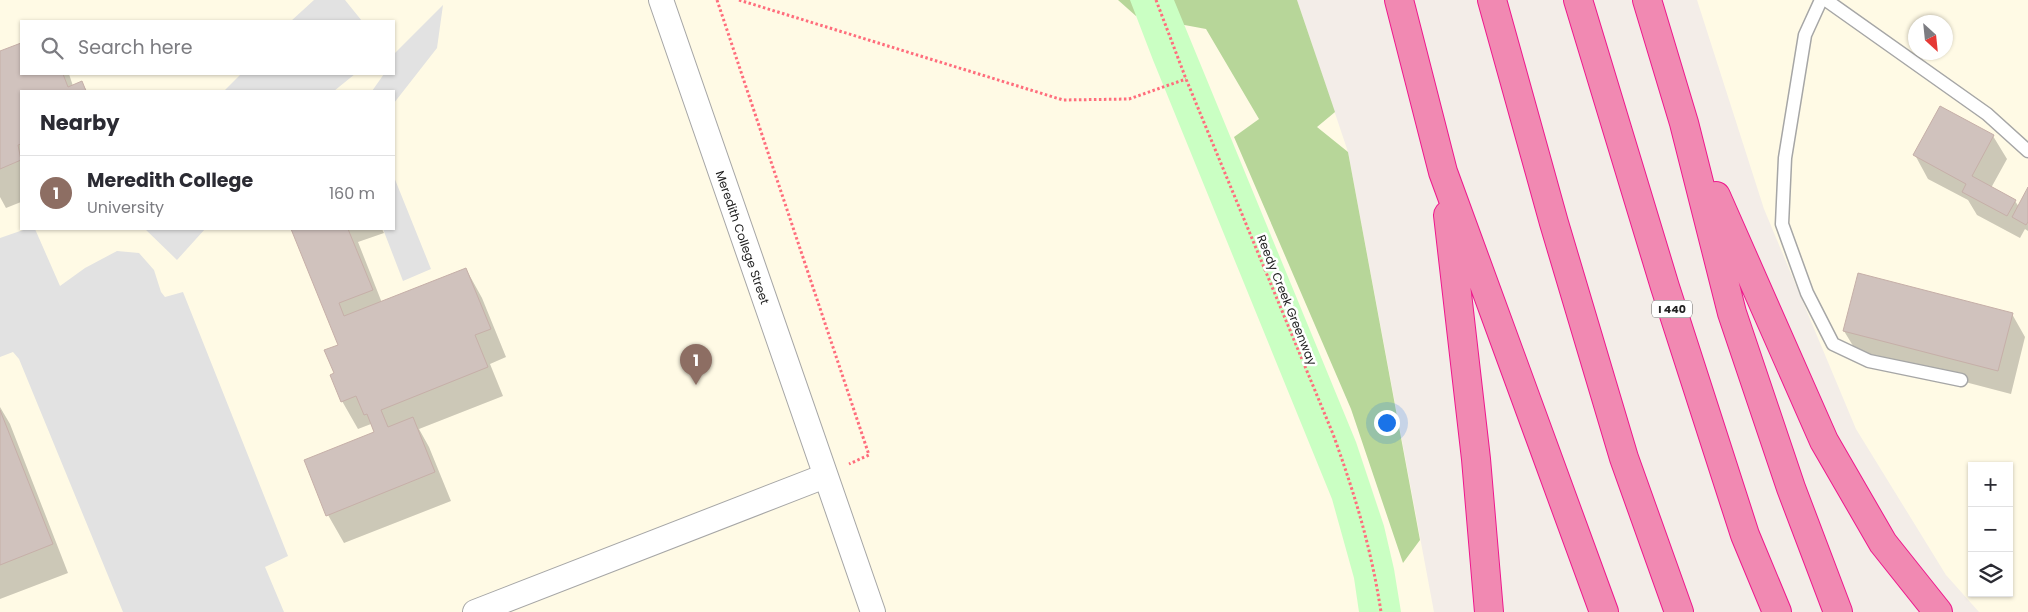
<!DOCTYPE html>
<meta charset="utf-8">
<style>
:root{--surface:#fff;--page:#f7f7f7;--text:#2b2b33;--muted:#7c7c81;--line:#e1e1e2;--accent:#d4002b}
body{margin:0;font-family:Poppins,sans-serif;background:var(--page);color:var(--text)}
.controls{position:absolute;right:15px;bottom:15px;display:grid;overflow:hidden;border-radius:0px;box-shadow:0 1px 4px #0004}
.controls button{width:45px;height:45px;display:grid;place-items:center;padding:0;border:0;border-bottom:1px solid var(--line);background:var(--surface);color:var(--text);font:25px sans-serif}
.compass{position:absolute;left:1908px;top:15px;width:45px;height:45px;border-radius:50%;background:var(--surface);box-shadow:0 1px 4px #0004;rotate:153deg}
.you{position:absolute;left:1386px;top:422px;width:18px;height:18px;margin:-12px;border:4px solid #fff;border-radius:50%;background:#1a73e8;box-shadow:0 0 0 8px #1a73e833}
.badge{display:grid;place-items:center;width:32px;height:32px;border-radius:50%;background:var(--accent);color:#fff;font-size:16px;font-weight:700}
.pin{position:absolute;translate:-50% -41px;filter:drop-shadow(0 1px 2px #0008)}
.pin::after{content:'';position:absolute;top:26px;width:18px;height:15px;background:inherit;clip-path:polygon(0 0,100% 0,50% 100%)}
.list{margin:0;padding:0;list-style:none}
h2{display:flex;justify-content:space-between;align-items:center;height:65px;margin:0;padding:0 20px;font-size:21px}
h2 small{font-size:16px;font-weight:400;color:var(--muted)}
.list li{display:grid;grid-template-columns:32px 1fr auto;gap:15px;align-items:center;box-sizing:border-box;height:75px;padding:0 20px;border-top:1px solid var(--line)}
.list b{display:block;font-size:19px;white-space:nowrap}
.list p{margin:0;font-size:16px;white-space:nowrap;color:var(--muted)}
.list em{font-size:16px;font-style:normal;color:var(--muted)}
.icon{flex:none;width:28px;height:28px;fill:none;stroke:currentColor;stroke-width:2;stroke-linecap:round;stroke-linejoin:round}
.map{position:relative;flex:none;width:2028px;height:612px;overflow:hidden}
.search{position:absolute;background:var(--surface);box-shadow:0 1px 4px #0004;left:20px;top:20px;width:375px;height:55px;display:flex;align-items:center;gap:12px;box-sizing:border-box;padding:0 18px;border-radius:0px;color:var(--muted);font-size:19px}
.panel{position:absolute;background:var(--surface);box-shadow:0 1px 4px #0004;left:20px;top:90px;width:375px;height:140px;border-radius:0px}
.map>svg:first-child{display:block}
</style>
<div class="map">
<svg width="2028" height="612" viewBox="0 0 2028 612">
<rect width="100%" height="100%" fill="#f3ede8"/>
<!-- education -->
<path fill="#fffae5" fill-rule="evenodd" d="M0 0H1297L1348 152 1434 612H0ZM21 21H394V74H21ZM21 91H394V229H21Z
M1697 0H2028V612H1979L1946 575 1856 429 1764 209ZM1916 22H1946V52H1916ZM1972 466H2009V593H1972Z"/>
<!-- forest -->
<path fill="#b7d699" d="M1118 0H1297L1335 112 1317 127 1348 152 1420 540 1403 563 1351 409 1234 137 1259 119 1206 29 1136 16Z"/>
<!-- park -->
<path fill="#caffc3" d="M1130 0H1174L1356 442 1384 526 1394 569 1401 612H1359L1354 578 1332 499 1153 60Z"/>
<!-- parking -->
<path fill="#e2e2e2" d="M314 0H345L362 21H291Z
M443 5 437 48 394 103V91H372L384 74H394V54Z
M241 74H355L334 91H224Z
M394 177 431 269 403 281 383 229H394Z
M26 229H35L60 286 85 268 117 251 139 253 154 270 161 292 165 297 183 292 288 556 265 567 284 612H123L19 359 13 352 0 357V238Z
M145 229H205L177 260Z"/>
<!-- shadow -->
<path fill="#0003" d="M21 44V74H69L73 86 82 83 87 91H21V202L6 208 0 197V52Z
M1993 136 2007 159 1991 188 2015 201 2019 207 2028 190V231L2025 229 2020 238 1977 215 1968 200 1928 179 1915 155Z
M293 229H382L384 233 358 242 382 303 466 269 482 298 506 357 490 364 503 396 419 429 429 447 451 501 344 543 328 515 375 433 371 424 358 429 342 401 335 374 339 346Z
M2012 314 2025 337 2011 394 1858 354 1844 331Z
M0 407 10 424 68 573 0 599Z"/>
<!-- building -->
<path fill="#d0c2bd" stroke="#c6afa8" d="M21 43V74H63L68 87 82 81 86 91H21V144L18 145 21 160 0 169V51Z
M1940 106 1994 135 1972 176 2016 200 2007 216 1962 192 1966 184 1913 155Z
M2028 187V222L2026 225 2012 217Z
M291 229H348L373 290 339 303 344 316 466 268 491 329 475 335 488 367 381 410 388 427 413 417 435 472 326 516 304 460 374 432 367 414 364 415 356 396 341 402 330 375 334 373 324 350 338 345Z
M1858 273 2013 313 1998 371 1843 331Z
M0 410 53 544 0 565Z"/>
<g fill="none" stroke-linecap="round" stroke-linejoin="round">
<defs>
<path id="lane" d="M1821 0 1805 35 1785 158 1782 224 1807 293 1833 344 1869 361 1961 380
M1826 0 1987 114 2028 151"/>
<g id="street">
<path id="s1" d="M661 0 873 612"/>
<path d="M475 612 825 476"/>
</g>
<path id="highway" d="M1399 0 1443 172 1604 612
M1492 0 1554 223 1624 458 1679 612
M1578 0 1665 287 1745 535 1777 612
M1647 0 1684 123 1732 313 1791 488 1838 612
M1716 196 1824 441 1883 543 1938 612
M1448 215 1476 459 1489 612"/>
</defs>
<!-- lane casing -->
<use href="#lane" stroke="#a6a6a6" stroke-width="15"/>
<!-- street casing -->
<use href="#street" stroke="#a6a6a6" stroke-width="26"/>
<!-- highway casing -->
<use href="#highway" stroke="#ee188d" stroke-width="30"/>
<!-- path -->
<path stroke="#ff6d7c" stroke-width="3" stroke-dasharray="2.5 2.5" stroke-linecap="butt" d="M717 0 869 455 849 464
M739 0 1063 100 1129 99 1186 79
M1156 0 1186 79 1333 434C1355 495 1371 547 1381 612"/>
<!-- lane -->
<use href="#lane" stroke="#fff" stroke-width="12"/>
<!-- street -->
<use href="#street" stroke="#fff" stroke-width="24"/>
<!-- highway -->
<use href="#highway" stroke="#f189b2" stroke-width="28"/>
</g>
<g text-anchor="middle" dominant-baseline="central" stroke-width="5" stroke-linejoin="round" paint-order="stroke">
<!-- shield labels -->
<rect fill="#fff" stroke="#646464" stroke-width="1" x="1652" y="300.5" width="40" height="17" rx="4"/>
<g font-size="11" font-weight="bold" fill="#222">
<text x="1672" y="309">I 440</text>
</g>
<!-- street labels -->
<g font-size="12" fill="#222" stroke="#fff">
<text stroke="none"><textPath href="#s1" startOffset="251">Meredith College Street</textPath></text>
<text transform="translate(1287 300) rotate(68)">Reedy Creek Greenway</text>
</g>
</g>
</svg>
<div class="controls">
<button>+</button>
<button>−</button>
<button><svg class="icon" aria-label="layers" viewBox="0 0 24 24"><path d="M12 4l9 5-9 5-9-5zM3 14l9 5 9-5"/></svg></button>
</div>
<svg class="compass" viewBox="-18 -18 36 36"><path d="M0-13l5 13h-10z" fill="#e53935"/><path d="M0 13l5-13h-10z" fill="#7c7c81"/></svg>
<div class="you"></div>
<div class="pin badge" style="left:696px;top:385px;background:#8d6e63">1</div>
<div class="search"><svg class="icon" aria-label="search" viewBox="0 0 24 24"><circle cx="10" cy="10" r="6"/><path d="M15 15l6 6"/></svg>Search here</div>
<section class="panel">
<h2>Nearby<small></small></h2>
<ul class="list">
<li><span class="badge" style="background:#8d6e63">1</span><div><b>Meredith College</b><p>University</p></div><em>160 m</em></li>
</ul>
</section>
</div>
